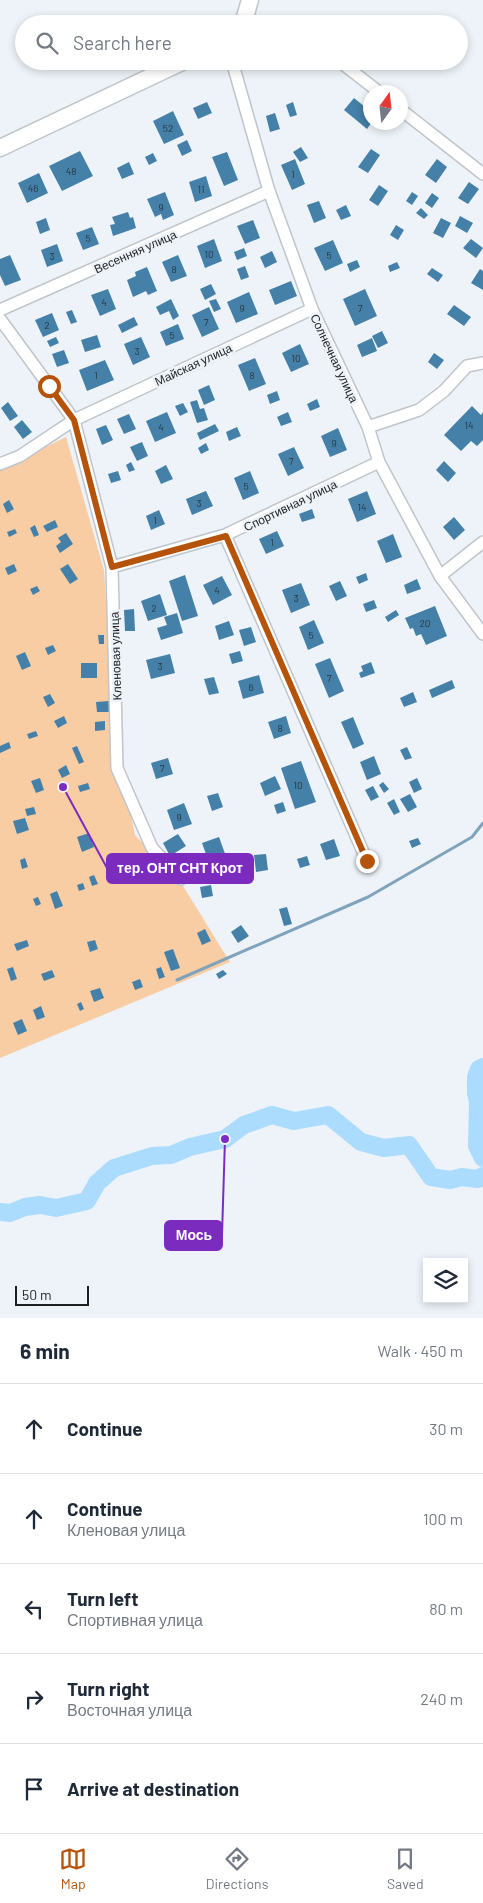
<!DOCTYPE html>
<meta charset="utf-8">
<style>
:root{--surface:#fff;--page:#f6f6f7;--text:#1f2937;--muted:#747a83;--line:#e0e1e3;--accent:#b45309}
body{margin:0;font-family:Barlow,sans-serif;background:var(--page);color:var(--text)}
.controls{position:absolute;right:15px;bottom:15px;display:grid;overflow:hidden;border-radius:0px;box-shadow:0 2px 8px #0003}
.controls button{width:45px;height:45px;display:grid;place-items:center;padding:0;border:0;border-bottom:1px solid var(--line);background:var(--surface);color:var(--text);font:25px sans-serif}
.compass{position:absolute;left:363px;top:85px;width:45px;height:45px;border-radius:50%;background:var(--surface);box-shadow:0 2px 8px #0003;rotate:15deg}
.scale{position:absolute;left:15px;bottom:12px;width:74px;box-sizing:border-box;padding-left:5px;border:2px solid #1d1f21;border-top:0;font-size:14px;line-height:18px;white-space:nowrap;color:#1d1f21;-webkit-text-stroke:4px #edf3f8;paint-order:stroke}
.stop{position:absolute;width:15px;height:15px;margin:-11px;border:4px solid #b45309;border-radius:50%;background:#fff}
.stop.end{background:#b45309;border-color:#fff;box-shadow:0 1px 5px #0008}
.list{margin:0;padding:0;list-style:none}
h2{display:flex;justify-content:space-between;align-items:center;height:65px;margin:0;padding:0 20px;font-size:21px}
h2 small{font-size:16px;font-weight:400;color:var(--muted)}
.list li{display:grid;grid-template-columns:32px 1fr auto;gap:15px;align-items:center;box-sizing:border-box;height:90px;padding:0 20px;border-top:1px solid var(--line)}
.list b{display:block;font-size:19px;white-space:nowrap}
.list p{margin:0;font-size:16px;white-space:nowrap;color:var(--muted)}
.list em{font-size:16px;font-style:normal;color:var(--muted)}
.icon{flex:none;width:28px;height:28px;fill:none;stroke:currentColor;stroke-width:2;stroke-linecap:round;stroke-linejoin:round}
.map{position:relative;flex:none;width:483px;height:1318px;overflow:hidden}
.search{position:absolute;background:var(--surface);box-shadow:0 2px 8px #0003;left:15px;right:15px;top:15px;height:55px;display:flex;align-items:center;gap:12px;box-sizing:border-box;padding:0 18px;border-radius:28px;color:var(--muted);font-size:19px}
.sheet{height:515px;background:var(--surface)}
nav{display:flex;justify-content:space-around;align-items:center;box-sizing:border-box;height:70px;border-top:1px solid var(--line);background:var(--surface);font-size:14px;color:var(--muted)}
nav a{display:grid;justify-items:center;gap:2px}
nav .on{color:var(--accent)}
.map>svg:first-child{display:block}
</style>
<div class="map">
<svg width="483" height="1318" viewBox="0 0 483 1318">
<rect width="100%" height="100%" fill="#edf3f8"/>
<!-- green -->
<path fill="#f9cda4" d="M66 437 104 570 115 740 135 835 183 886 230 962 0 1058V469Z"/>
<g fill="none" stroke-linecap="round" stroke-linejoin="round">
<!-- stream -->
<path stroke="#80a3bc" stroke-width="3" d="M177 980 368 897 472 837 483 823"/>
<!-- river -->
<path stroke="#abdcfe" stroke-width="18" d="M483 1067 479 1069 476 1077V1093L478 1102 477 1146 483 1158
M0 1212 10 1213 25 1207 40 1205 56 1208 87 1201 97 1183 114 1168 152 1156 171 1155 190 1147 225 1139 244 1125 272 1115 294 1121 328 1115 361 1142 384 1148 409 1145 431 1177 450 1180 462 1177 478 1179 483 1176"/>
</g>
<!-- building -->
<path fill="#4480a7" d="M354 98 370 111V122H372L367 129 344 110Z
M207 102 212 113 198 119 193 108Z
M293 102 297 115 290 117 286 105Z
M173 111 184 135 164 144 153 121Z
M275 113 280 129 270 132 266 116Z
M187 140 192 151 182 156 177 145Z
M301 147 308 158 300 162 293 152Z
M371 149 380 155 368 173 358 167Z
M80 151 93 176 62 191 49 166Z
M227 152 238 180 224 186 212 157Z
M153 153 157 161 149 165 145 157Z
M295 159 305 184 292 190 281 165Z
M437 159 447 167 436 183 425 175Z
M129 162 134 174 122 179 117 168Z
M39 173 48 193 27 203 18 183Z
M206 176 212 196 195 202 189 182Z
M469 182 479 189 468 204 458 198Z
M379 185 388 191 378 206 369 200Z
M165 192 174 215 163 220 161 214 155 217 147 199Z
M412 192 418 196 412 205 406 201Z
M432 193 439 198 432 208 425 203Z
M319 201 326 218 314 223 307 205Z
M346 205 351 216 341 220 336 210Z
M421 208 428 215 424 219 416 213Z
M128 212 130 218 133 217 136 228 113 236 110 225 115 224 112 217Z
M460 216 473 223 467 233 455 226Z
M46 218 50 230 40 234 36 222Z
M441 218 451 223 443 238 433 233Z
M253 220 260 238 245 244 237 226Z
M396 225 404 230 398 240 390 235Z
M92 227 99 244 83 250 76 233Z
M214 239 222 261 205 268 197 246Z
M471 239 483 248 476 258 463 248Z
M333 240 343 263 325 271 314 248Z
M57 244 63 261 47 267 41 250Z
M244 248 247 256 237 260 234 252Z
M272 251 277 262 265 268 260 257Z
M10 255 21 280 5 286 0 275V259Z
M178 255 187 276 171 282 162 262Z
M357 260 360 267 350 272 347 264Z
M397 262 400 268 390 272 388 266Z
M245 266 249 277 241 280 237 269Z
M147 267 157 291 148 295 146 291 133 297 127 280 136 276 135 272Z
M432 268 443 275 438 282 427 274Z
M480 269 483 271V290L471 283Z
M291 281 297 296 275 305 269 290Z
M211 284 216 294 205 300 200 289Z
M108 289 116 309 100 316 91 295Z
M365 289 377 316 355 326 343 299Z
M249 292 258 314 236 323 227 302Z
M171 299 179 316 173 320 169 311 160 315 156 307Z
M216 299 221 309 214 312 209 301Z
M454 305 471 317 464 326 447 314Z
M209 307 219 329 202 337 192 315Z
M72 310 77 322 71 324 66 312Z
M52 313 59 330 43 337 35 320Z
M134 317 138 325 122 333 118 325Z
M178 324 184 339 166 346 160 332Z
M382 331 388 343 378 348 372 336Z
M97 335 101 347 85 352 81 340Z
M56 337 59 343 50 347 47 341Z
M141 337 150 357 133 365 124 344Z
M372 338 377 351 362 357 357 345Z
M300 344 309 364 291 372 282 353Z
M64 350 69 363 57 367 52 354Z
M434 353 444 360 437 369 428 362Z
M255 358 266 384 249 391 238 365Z
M105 360 114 380 87 391 79 370Z
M209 385 215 400 204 405 198 390Z
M277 391 280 400 270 404 267 395Z
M317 399 320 407 310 411 307 404Z
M197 400 200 409 204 408 208 420 197 423 190 402Z
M8 402 18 416 10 421 1 408Z
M183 403 188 412 180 416 175 406Z
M472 406 481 415 483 412V440L477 446 471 441 461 451 444 435Z
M167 412 176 433 155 442 146 421Z
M288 412 292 422 281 426 277 417Z
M129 414 136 429 124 434 117 419Z
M22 420 32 432 23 439 14 427Z
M215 424 219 431 200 440 197 433Z
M106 425 113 440 102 445 96 429Z
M237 427 241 436 229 441 226 432Z
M338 428 347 450 330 457 321 436Z
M142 442 148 456 137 461 130 447Z
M206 443 209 450 201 454 198 448Z
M294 447 304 468 288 476 278 454Z
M444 461 456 473 448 482 436 470Z
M131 462 135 470 129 472 126 465Z
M166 465 173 479 161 484 155 471Z
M118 471 121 480 111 483 108 474Z
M250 471 259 493 243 500 234 478Z
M206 491 213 506 192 515 186 499Z
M367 491 376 514 357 522 348 499Z
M9 500 14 509 7 513 3 504Z
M312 509 315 518 302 522 299 514Z
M159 510 165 524 151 530 146 516Z
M454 517 465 530 454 540 443 527Z
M55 520 58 527 47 532 43 526Z
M35 525 39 535 34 537 30 528Z
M15 529 17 533 9 537 7 532Z
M277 531 284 546 266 554 259 539Z
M66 533 73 544 60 553 56 546 61 542 58 538Z
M393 534 402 557 386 563 377 541Z
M14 564 17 571 8 575 5 568Z
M68 564 78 579 70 584 60 569Z
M366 573 368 580 359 584 356 577Z
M185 575 198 616 182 621 169 581Z
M222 576 232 595 213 605 203 585Z
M417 579 421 589 407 594 404 585Z
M340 581 347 596 336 601 329 586Z
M301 583 310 605 291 613 282 590Z
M37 586 40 591 33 595 30 589Z
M160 594 167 615 148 621 141 601Z
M374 600 377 608 366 612 363 604Z
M435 606 447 636 426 645 421 634 416 636 413 628 410 629 405 618Z
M134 609 135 631H125L124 610Z
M396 610 399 615 388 622 385 617Z
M177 613 183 633 161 640 157 628 167 625 164 617Z
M314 620 324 643 308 650 299 627Z
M229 621 234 635 219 640 215 626Z
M251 627 256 642 244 646 239 630Z
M98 635H104V644H99Z
M53 645 56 651 48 655 45 648Z
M240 651 243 661 232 664 229 654Z
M25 652 31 666 22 670 16 656Z
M170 654 175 673 151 679 146 660Z
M330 658 344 691 329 698 315 664Z
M371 662 375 673 361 678 359 673 363 671 361 666Z
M81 663H97V678H81Z
M259 675 264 693 243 699 238 681Z
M214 677 219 693 209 695 204 679Z
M452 680 455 688 432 698 429 690Z
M413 692 417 702 404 707 400 698Z
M50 694 55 703 48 707 43 697Z
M109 701 110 712H97L96 702Z
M64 716 67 723 58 728 54 721Z
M286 716 291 733 274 739 268 722Z
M353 717 364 744 353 749 341 722Z
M105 721V730L95 731V722Z
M36 731 38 736 29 739 27 734Z
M9 742 11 748 0 753V746Z
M77 746 84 762 79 764 72 748Z
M407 747 412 758 405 760 400 750Z
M374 756 381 774 367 780 360 762Z
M168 758 173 774 156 779 151 763Z
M301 761 316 802 295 809 281 768Z
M66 765 70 774 62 778 58 770Z
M275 776 281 789 265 796 260 783Z
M40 778 44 790 36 793 31 781Z
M417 778 422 789 414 793 409 782Z
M383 782 389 789 384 793 379 785Z
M88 783 90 789 80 792 78 786Z
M373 786 379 797 371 801 365 790Z
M218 793 223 807 212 811 207 796Z
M410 794 417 807 408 812 400 799Z
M394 799 400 812 394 815 387 803Z
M283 802 286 811 277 814 274 805Z
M184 803 192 824 174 830 167 810Z
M34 807 36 814 27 816 25 809Z
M25 818 29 830 17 834 13 821Z
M89 833 94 847 82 852 77 837Z
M178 834 186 846 170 856 163 843Z
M219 837 228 862 211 868 202 843Z
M418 838 421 844 412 848 409 841Z
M334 839 340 856 326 860 320 844Z
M266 854 268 870 256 872 254 855Z
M307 856 310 865 300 868 297 859Z
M25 858 28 867 22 869 20 860Z
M94 875 98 884 92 886 89 877Z
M83 883 85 889 79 891 77 885Z
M211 885 213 896 202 898 200 887Z
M57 891 63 906 55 909 50 894Z
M38 897 41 904 36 906 33 899Z
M287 907 292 924 284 926 279 909Z
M241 925 249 936 238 943 231 932Z
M205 929 211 941 202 945 197 933Z
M27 940 29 946 17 951 14 944Z
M95 940 98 949 90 952 87 942Z
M173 949 180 968 171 971 164 952Z
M13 967 17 979 11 981 7 969Z
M161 967 165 977 159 979 156 969Z
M52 970 55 977 44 981 41 974Z
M223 970 227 974 219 979 216 974Z
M140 979 143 987 135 990 132 982Z
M100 988 104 998 94 1002 90 991Z
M81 1002 84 1009 80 1011 77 1004Z
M41 1006 45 1017 37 1020 33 1010Z
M22 1019 27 1031 18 1035 13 1023Z"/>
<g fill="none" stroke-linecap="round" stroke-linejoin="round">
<defs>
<path id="street" d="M232 61 269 191 312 309 368 427 379 462 440 576 483 634
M339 61 379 92
M400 109 483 174
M0 310 269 191
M0 319 74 420 112 567 117 768 152 848 181 879
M368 427 419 410 444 391 467 366 483 363
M0 464 20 456 74 420 312 309
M225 535 367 861
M112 567 225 535 379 462
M440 576 483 542"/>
<path id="secondary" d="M243 24 250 0
M0 148 184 61"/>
</defs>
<!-- street casing -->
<use href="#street" stroke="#bfc5ca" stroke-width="14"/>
<!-- secondary casing -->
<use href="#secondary" stroke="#bfc5ca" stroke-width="19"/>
<!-- street -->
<use href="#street" stroke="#fff" stroke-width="11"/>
<!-- secondary -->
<use href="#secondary" stroke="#fff" stroke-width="16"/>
</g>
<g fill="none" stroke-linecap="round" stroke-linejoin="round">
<!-- route -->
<path stroke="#b45309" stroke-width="6" d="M49 386 74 420 112 567 226 536 367 861"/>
</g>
<g text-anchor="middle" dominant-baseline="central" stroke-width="5" stroke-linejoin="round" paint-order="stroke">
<!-- number labels -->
<g font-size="10" fill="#273742">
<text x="168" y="128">52</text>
<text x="71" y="171">48</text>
<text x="293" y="174">1</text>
<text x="33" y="188">46</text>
<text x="201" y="189">11</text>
<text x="161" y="207">9</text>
<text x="88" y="238">5</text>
<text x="209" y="254">10</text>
<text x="329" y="255">5</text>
<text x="52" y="256">3</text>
<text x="174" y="269">8</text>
<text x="104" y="302">4</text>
<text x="242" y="308">9</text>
<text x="360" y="308">7</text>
<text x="206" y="322">7</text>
<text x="47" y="325">2</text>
<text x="172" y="335">5</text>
<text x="137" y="351">3</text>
<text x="296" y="358">10</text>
<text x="96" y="375">1</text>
<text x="252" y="375">8</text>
<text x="469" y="425">14</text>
<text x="161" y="427">4</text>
<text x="334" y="443">9</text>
<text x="291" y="461">7</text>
<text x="246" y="486">5</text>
<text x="199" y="503">3</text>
<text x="362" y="507">14</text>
<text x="155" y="520">1</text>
<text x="272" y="542">1</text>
<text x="217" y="590">4</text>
<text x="296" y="598">3</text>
<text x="154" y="608">2</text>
<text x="425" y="623">20</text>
<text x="311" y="635">5</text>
<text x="160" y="666">3</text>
<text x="329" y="678">7</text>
<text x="251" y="687">6</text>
<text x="280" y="728">8</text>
<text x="162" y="768">7</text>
<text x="298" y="785">10</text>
<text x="179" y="817">9</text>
</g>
<!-- street labels -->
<g font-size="12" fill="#1d1f21" stroke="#edf3f8">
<text transform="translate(135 251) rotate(-24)">Весенняя улица</text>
<text transform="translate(335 358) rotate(65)">Солнечная улица</text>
<text transform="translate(193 364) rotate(-25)">Майская улица</text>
<text transform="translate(290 505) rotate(-26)">Спортивная улица</text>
<text transform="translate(115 656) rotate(-92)">Кленовая улица</text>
</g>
</g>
<!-- callouts -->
<path fill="none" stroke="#7b2cbf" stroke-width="2" d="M63 787L107 868M225 1139L222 1235"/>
<g fill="#7b2cbf" stroke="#edf3f8" stroke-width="2">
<circle cx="63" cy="787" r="5"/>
<circle cx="225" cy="1139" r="5"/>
</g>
<g fill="#7b2cbf" stroke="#7b2cbf" stroke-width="2">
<rect x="107" y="854" width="146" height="29" rx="5"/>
<rect x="165" y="1221" width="57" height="29" rx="5"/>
</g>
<g font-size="14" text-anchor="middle" font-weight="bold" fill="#fff">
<text x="180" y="873">тер. ОНТ СНТ Крот</text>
<text x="194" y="1240">Мось</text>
</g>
</svg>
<div class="controls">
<button><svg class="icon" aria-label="layers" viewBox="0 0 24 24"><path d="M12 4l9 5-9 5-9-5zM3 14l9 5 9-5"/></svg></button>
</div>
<svg class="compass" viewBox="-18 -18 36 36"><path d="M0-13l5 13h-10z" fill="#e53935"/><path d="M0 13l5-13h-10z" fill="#747a83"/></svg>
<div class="scale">50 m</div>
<div class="stop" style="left:49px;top:386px"></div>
<div class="stop end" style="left:367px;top:861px"></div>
<div class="search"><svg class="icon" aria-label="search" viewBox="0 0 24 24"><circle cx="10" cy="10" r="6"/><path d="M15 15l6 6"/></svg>Search here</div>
</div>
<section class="sheet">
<h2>6 min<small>Walk · 450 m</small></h2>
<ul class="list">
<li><svg class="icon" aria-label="ahead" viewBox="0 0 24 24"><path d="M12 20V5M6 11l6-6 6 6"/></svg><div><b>Continue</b></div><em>30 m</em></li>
<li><svg class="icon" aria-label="ahead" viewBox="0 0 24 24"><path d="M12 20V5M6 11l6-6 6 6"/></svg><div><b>Continue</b><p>Кленовая улица</p></div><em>100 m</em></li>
<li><svg class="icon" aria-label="left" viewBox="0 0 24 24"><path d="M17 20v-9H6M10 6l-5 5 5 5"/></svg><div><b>Turn left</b><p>Спортивная улица</p></div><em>80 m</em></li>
<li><svg class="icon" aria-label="right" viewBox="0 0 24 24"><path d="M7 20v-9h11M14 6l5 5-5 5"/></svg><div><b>Turn right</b><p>Восточная улица</p></div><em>240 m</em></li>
<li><svg class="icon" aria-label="arrive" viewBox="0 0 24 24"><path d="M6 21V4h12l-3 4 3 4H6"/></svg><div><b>Arrive at destination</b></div></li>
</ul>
</section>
<nav>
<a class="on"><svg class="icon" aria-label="map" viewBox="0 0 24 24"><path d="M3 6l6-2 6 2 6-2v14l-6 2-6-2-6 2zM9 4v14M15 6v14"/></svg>Map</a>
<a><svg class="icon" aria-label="directions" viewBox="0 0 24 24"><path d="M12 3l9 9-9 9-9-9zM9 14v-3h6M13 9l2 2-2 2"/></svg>Directions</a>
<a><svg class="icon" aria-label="saved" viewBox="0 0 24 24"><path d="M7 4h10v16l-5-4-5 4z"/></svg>Saved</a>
</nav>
